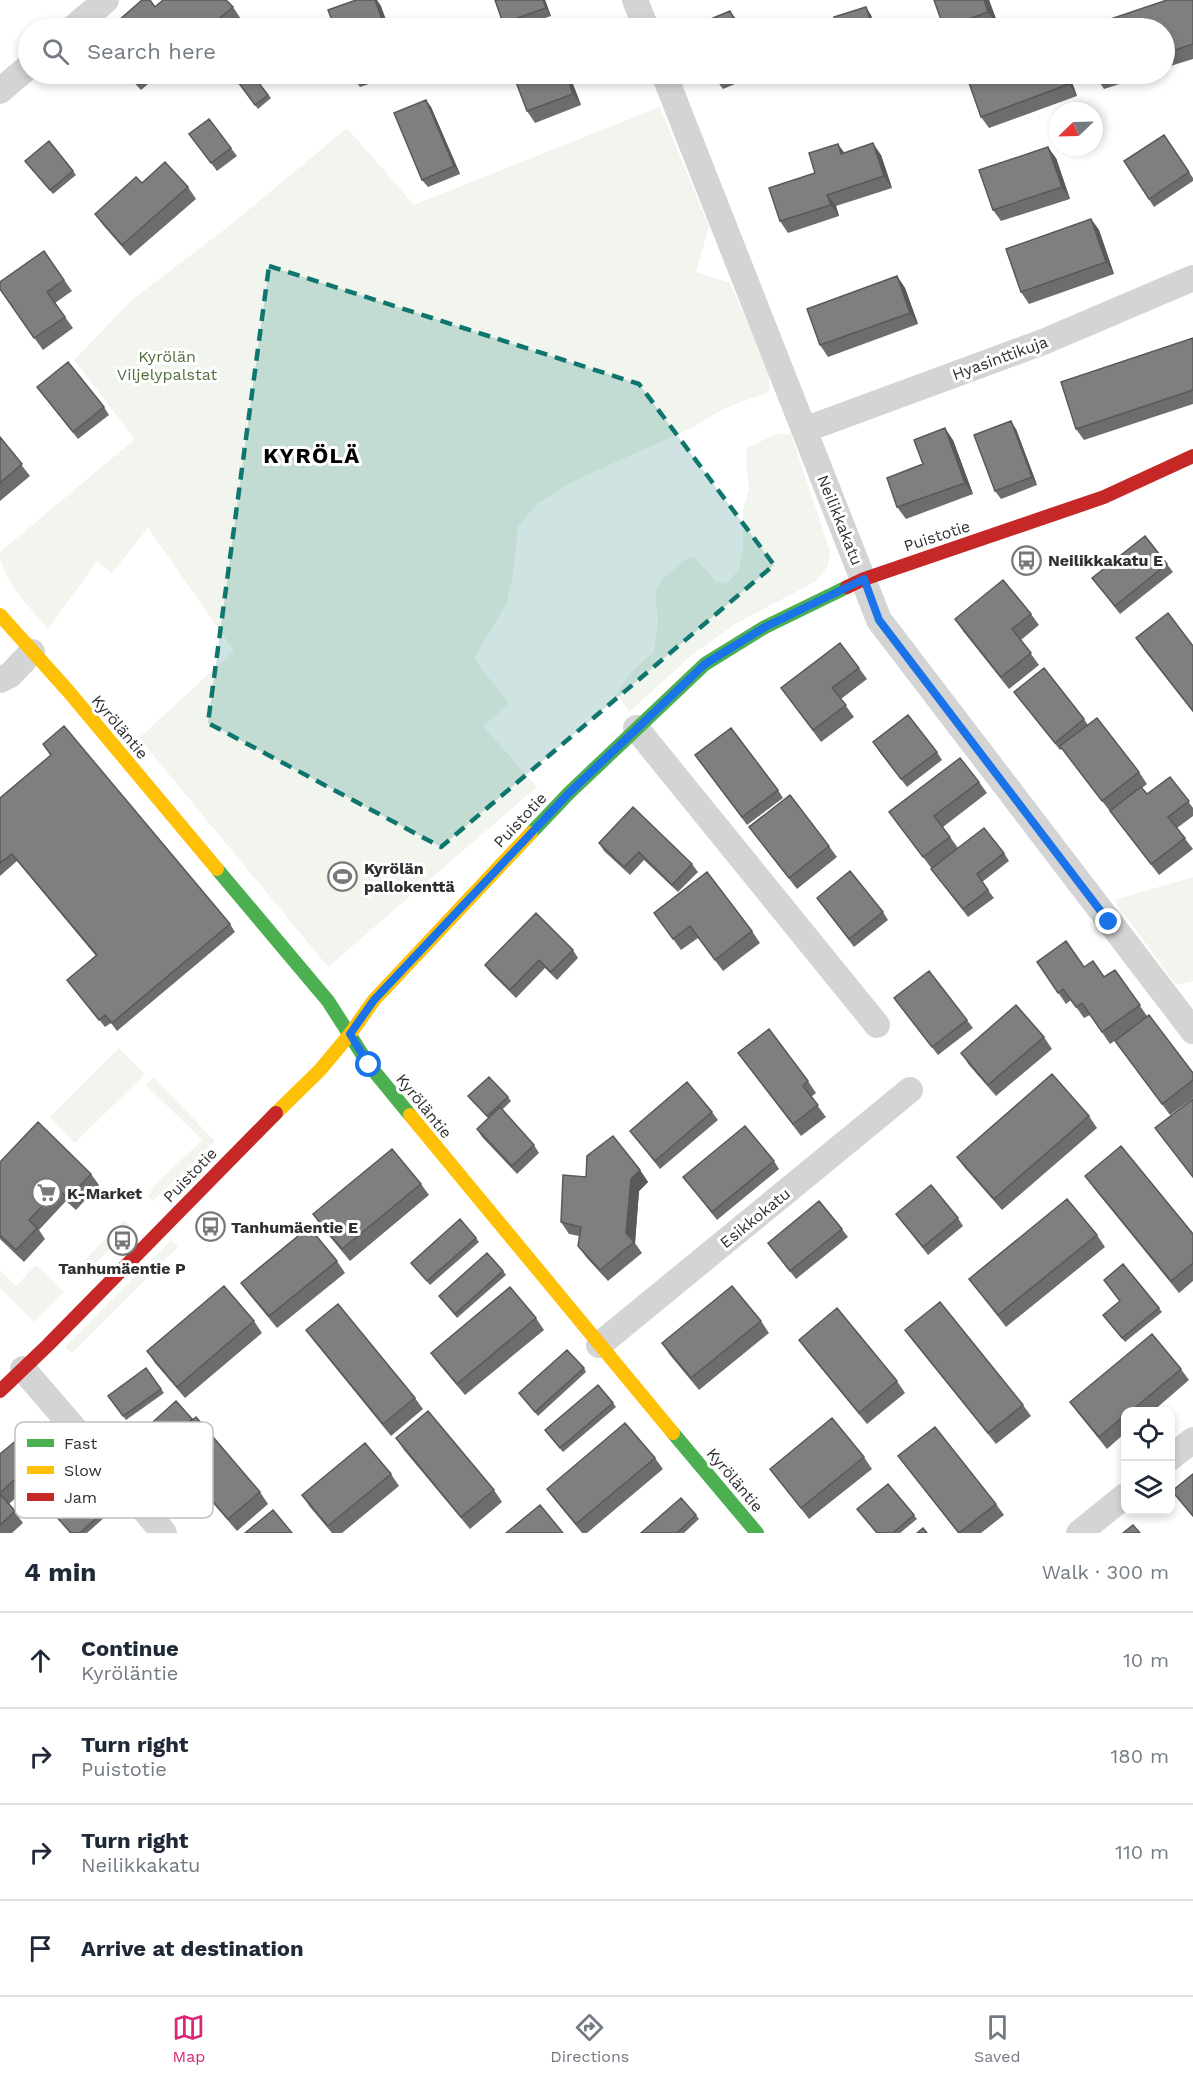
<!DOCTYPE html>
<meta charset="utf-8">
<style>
:root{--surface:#fff;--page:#f2f2f3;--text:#1f2937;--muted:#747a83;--line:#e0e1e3;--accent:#db2777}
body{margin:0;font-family:"Work Sans",sans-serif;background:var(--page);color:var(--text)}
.controls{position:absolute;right:18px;bottom:18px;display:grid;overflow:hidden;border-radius:12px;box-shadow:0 3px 9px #0003}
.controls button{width:54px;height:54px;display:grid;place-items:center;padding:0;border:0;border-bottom:2px solid var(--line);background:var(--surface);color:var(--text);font:30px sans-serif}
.compass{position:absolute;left:1049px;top:102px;width:54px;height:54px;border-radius:50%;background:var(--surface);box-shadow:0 3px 9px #0003;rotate:247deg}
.stop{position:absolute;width:18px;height:18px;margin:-14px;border:4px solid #1a73e8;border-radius:50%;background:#fff}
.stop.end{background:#1a73e8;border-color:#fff;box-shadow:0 2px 6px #0008}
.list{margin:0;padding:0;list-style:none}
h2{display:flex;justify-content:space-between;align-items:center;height:78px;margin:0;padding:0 24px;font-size:26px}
h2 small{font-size:20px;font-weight:400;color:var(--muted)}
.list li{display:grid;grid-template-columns:39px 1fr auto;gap:18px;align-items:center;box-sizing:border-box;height:96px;padding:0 24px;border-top:2px solid var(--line)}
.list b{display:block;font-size:22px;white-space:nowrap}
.list p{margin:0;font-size:20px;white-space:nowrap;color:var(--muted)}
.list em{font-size:20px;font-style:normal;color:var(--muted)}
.icon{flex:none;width:33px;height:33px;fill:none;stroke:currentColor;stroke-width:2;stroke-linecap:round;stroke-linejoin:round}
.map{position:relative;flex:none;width:1193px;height:1533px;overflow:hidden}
.search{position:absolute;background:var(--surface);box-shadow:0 3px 9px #0003;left:18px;right:18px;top:18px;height:66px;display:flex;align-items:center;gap:15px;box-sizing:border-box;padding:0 21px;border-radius:33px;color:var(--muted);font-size:22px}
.sheet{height:462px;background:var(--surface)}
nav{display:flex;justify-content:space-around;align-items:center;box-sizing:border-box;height:84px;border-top:2px solid var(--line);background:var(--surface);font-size:16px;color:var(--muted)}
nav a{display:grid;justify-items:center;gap:3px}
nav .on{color:var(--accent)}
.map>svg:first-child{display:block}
</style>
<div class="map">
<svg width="1193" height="1533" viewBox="0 0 1193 1533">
<rect width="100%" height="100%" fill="#fff"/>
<!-- green -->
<path fill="#f1f5ed" d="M660 107 709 227 696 272 730 283 769 372V392L725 408 691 428 572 482 537 504 518 526 513 574 507 602 474 659 509 704 483 726 537 787 328 967 139 738 234 651 148 528 112 573 97 561 48 629C31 609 0 578 0 552L135 439 74 360 133 299 229 226 347 128 414 205Z
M776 434H791L830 551 828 566 815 582 737 623 692 655 629 712 617 694 632 671 654 652 658 621 655 590 663 579 684 560 694 556 716 582 727 584 739 569 743 548V511L749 489 746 462 747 448Z
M1193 877V981L1176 985 1114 900Z
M119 1048 145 1074 75 1143 50 1117Z
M153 1077 215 1141 153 1201 148 1196 153 1187 202 1140 146 1085Z
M124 1220 131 1227 90 1269 83 1262Z
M171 1240 178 1247 72 1353 65 1347Z
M36 1265 64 1292 34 1322 0 1288V1270L16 1286Z"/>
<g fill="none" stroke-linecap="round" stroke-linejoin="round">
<!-- street -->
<path stroke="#d4d4d4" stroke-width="26" d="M635 0 646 28
M73 28 106 0
M664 74 879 620 1193 1031
M0 91 28 67
M804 430 1043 342 1193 278
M0 680 10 675 32 652
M636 728 877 1025
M599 1345 910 1090
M23 1369 164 1533
M1170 1458 1193 1440
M1079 1533 1126 1495"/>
<!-- fast -->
<path stroke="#4caf50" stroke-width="14" d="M531 833 569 793 705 664 765 627 847 587
M217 869 328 1001 369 1065 410 1115
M673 1433 757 1533"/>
<!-- slow -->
<path stroke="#ffc107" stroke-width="14" d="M0 615 69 692 217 869
M276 1113 320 1070 350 1034 374 1000 531 833
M410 1115 673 1433"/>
<!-- jam -->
<path stroke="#c62828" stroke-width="14" d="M847 587 864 579 1104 497 1193 456
M0 1391 48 1345 276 1113"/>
</g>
<!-- wall -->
<path fill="#6d6d6d" d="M545 0 551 16 516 28H507L503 23Z
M989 0 999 27 996 28H944Z
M1193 0V59L1164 68V28Z
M233 7 241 19 229 28H110Z
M126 74H160L141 90Z
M252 74 271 98 258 109 238 82Z
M351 74H399L360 87Z
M569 74 581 105 535 123 527 111Z
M714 74H759L723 89 717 81Z
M1069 74 1077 96 989 128 981 117Z
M1095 74H1150L1104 89 1096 77Z
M426 100 431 107 460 174 428 187 422 180Z
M189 134 231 148 237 156 217 171Z
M1164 135 1193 178V181L1154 207 1124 161Z
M844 153 881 155 892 188 836 206 839 216 788 233 780 221 815 173Z
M1056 158 1070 199 1001 221 993 210Z
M28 165 73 171 76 175 53 194Z
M142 183 188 187 196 199 130 256 103 225 95 214Z
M1091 219 1099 230 1114 274 1029 304 1021 292Z
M44 251 72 291 55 303 73 328 43 350 0 290Z
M897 276 905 288 918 324 828 357 820 345Z
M1193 338V404L1084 440 1076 429Z
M37 387 104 407 109 415 78 439Z
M1016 429 1037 485 1001 499 995 491Z
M0 437 30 476 0 501Z
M953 440 973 494 906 519 897 507 923 464Z
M1167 564 1173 572 1120 614 1092 578Z
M1031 614 1039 625 1021 640 1039 665 1009 689 963 631 955 619Z
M1136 638 1193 646V712L1144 650Z
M859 668 867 679 841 699 854 717 821 742 781 688Z
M1014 692 1084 719 1088 725 1139 772 1147 784 1142 788 1147 794 1170 777 1193 808V816L1177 828 1193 849 1159 875 1062 749 1060 750Z
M43 744 230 924 235 932 117 1031 111 1023 105 1027 67 980 96 956 17 861 0 876V798L51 755Z
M878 750 937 752 942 760 907 787Z
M701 763 778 790 783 798 747 825Z
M979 782 987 793 943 827 958 848 932 869 889 812Z
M749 827 829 846 837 857 797 889Z
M599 843 692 864 698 872 678 892 644 860 630 875 604 851Z
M1004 853 1009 861 982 882 994 898 968 917 931 869Z
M817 898 883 912 888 920 854 947Z
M654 913 752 931 760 943 723 971 698 938 681 950Z
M573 950 578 958 557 980 545 968 516 998 490 972 485 965Z
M1037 962 1084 967 1104 977 1115 970 1147 1016 1193 1073V1098L1170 1115 1115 1041 1130 1030 1110 1044 1090 1015 1084 1018 1071 1000 1066 1004Z
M900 1006 967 1020 973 1028 938 1055Z
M1044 1037 1052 1049 996 1096 969 1065 961 1053Z
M738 1053 808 1081 816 1093 811 1097 826 1117 801 1136Z
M468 1096 508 1097 511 1101 502 1110 534 1145 539 1153 517 1174 482 1137 477 1129 488 1118Z
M712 1112 718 1120 660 1169 630 1131Z
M1089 1116 1097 1128 1002 1210 965 1168 957 1157Z
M774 1161 779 1169 717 1220 683 1177Z
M0 1162 91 1174 99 1185 76 1210 66 1201 39 1230 45 1239 24 1262 0 1239Z
M640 1170 648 1182 639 1191 635 1243 642 1253 608 1281 586 1257 578 1246 579 1236 569 1234 561 1222 586 1177Z
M1085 1176 1193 1234V1281L1179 1293 1093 1187Z
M421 1184 429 1195 350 1261 321 1226 313 1214Z
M896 1214 958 1218 963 1226 928 1255Z
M842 1229 848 1237 796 1279 768 1243Z
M1097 1235 1105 1247 1006 1327 969 1279Z
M476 1238 479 1242 430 1285 411 1263Z
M337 1261 345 1273 277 1328 249 1294 241 1283Z
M503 1271 506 1275 457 1318 439 1296Z
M1120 1302 1159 1308 1162 1312 1125 1342 1103 1315Z
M536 1318 544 1330 465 1395 439 1364 431 1353Z
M254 1321 262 1333 185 1398 155 1363 147 1351Z
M761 1321 769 1333 699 1390 670 1355 662 1343Z
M306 1330 415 1398 423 1409 391 1436 314 1341Z
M905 1330 1023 1405 1031 1416 996 1444 913 1341Z
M799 1340 897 1381 905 1393 867 1424 807 1351Z
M146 1368 164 1393 126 1420 108 1396Z
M584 1368 586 1372 538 1416 519 1393Z
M1181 1369 1189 1380 1152 1412H1125V1433L1107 1449 1078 1413 1070 1402Z
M176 1401 260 1492 268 1504 237 1531 172 1456 167 1448 152 1462 133 1440Z
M613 1403 616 1407 563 1452 548 1434Z
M396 1438 494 1490 502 1502 470 1529 404 1450Z
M0 1454 42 1455 50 1467 9 1504 23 1523 12 1533H0Z
M898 1456 996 1504 1004 1515 981 1533H958Z
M864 1457 872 1469 809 1519 770 1469Z
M655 1458 663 1469 587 1533H582L555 1500 547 1489Z
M391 1474 399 1486 342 1533H332L310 1507 302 1495Z
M102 1513 105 1517 87 1533H70L54 1514Z
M696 1515 699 1519 684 1533H641Z
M914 1515 917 1519 900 1533H876Z"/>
<!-- shaded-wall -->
<path fill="#595959" d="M375 0H377L381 6 389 28H385Z
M543 0H545L551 16 546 8Z
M984 0H989L999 27 988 12Z
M866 7 871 15 876 28H873Z
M730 11 736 19 740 28H738Z
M566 74H569L581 105 573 94Z
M1065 74H1069L1077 96 1069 84Z
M426 100 431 107 460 174 454 166Z
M873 143 881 155 892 188 884 176Z
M838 144 846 155 841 154Z
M1048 147 1056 158 1070 199 1062 187Z
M827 195 836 206 839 216 831 205Z
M1091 219 1099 230 1114 274 1106 262Z
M897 276 905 288 918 324 910 313Z
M1011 421 1016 429 1037 485 1032 477Z
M945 428 953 440 973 494 965 483Z
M640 1170 648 1182 639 1191 635 1243 626 1233 631 1179Z"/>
<!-- building -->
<path fill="#7f7f7f" stroke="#595959" stroke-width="1.5" d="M142 0H150L155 7 163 0H226L233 7 208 28H110Z
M356 0H375L385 28H335L328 10Z
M495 0H543L546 8 503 23Z
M934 0H984L988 12 944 28Z
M1167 0H1193V44L1164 54V28H1084Z
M866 7 873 28H838L834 17Z
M730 11 738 28H695L694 26Z
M128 74H139L133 79Z
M248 74H252L268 95 255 105 238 82Z
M513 74H566L573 94 527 111Z
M714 74H736L717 81Z
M985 74H1065L1069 84 981 117 968 80Z
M1095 74H1108L1096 77Z
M426 100 454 166 422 180 394 113Z
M209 119 231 148 211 163 189 134Z
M1164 135 1189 172 1149 199 1124 161Z
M49 141 73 171 50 190 25 161Z
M873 143 884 176 827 195 831 205 780 221 769 188 815 173 809 153 838 144 841 154Z
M1048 147 1062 187 993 210 979 170Z
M165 162 188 187 122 245 95 214 136 177 142 183Z
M1091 219 1106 262 1021 292 1006 249Z
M44 251 64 280 47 292 65 317 34 338 0 289V282Z
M897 276 910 313 820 345 807 309Z
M1193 338V390L1076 429 1061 382Z
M68 362 104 407 73 432 37 387Z
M1011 421 1032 477 995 491 974 435Z
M945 428 965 483 897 507 887 478 923 464 914 440Z
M0 437 22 464 0 483Z
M1145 536 1167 564 1115 606 1092 578Z
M1003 580 1031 614 1012 629 1031 653 1001 677 955 619Z
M1168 613 1193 646V711L1136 638Z
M840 643 859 668 832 688 846 705 813 730 781 688Z
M1044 668 1084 719 1055 743 1014 692Z
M908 715 937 752 901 779 873 742Z
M1097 718 1139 772 1102 801 1060 746Z
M64 726 230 924 112 1023 105 1015 99 1020 67 980 97 955 12 854 0 863V798L51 755 43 744Z
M731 728 778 790 742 817 695 755Z
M960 758 979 782 934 816 950 837 923 857 889 812Z
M1170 777 1189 801 1168 817 1185 838 1151 864 1110 811 1141 787 1147 794Z
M790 795 829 846 789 878 749 827Z
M633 807 692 864 672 885 639 852 624 867 599 843Z
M984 828 1004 853 977 874 988 890 963 909 931 869Z
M850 871 883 912 849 939 817 898Z
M707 872 752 931 715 960 690 926 673 939 654 913Z
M536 913 573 950 551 972 539 960 510 990 485 965Z
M1066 941 1084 967 1093 961 1104 977 1115 970 1140 1005 1102 1032 1082 1003 1076 1007 1063 989 1058 993 1037 962Z
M929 971 967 1020 932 1047 894 998Z
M1016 1005 1044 1037 988 1085 961 1053Z
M1149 1015 1193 1073V1080L1162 1104 1115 1041Z
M769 1029 808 1081 803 1086 818 1105 793 1124 738 1053Z
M1052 1074 1089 1116 994 1199 957 1157Z
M489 1077 508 1097 487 1116 468 1096Z
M687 1082 712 1112 655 1161 630 1131Z
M1193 1099V1177L1155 1128Z
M500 1107 534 1145 512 1166 477 1129Z
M38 1122 91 1174 68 1198 58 1189 29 1220 37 1228 16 1250 0 1235V1162Z
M745 1126 774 1161 712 1212 683 1177Z
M613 1136 640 1170 631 1179 626 1233 634 1242 600 1270 578 1246 581 1227 561 1222 563 1175 586 1177 587 1156Z
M1121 1146 1193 1234V1263L1171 1281 1085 1176Z
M392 1149 421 1184 342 1249 313 1214Z
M931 1185 958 1218 923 1247 896 1214Z
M1067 1199 1097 1235 998 1315 969 1279Z
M819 1201 842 1229 790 1271 768 1243Z
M460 1219 476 1238 427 1281 411 1263Z
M309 1227 337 1261 269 1316 241 1283Z
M487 1253 503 1271 455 1314 439 1296Z
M1123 1264 1159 1308 1122 1338 1103 1315 1120 1301 1104 1280Z
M224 1286 254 1321 177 1387 147 1351Z
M732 1286 761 1321 691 1378 662 1343Z
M510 1287 536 1318 457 1384 431 1353Z
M940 1302 1023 1405 988 1433 905 1330Z
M338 1304 415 1398 383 1424 306 1330Z
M837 1308 897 1381 859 1413 799 1340Z
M1152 1334 1181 1369 1130 1412H1125V1415L1099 1437 1070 1402Z
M567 1350 584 1368 535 1412 519 1393Z
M146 1368 161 1389 123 1416 108 1396Z
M598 1385 613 1403 560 1448 545 1430Z
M176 1401 192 1419 150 1458 133 1440Z
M428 1411 494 1490 461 1517 396 1438Z
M196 1417 260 1492 228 1519 164 1445Z
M832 1418 864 1457 801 1508 770 1469Z
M625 1423 655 1458 576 1524 547 1489Z
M935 1427 996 1504 959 1533 898 1456Z
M24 1434 42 1455 0 1493V1454Z
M365 1443 391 1474 328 1526 302 1495Z
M1193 1474V1516L1172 1491Z
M888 1484 914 1515 893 1533H877L857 1509Z
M82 1490 102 1513 80 1533H71L54 1514Z
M0 1494 15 1511 0 1525Z
M681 1498 696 1515 677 1533H641Z
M540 1505 563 1533H506Z
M273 1510 292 1533H245Z
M1133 1525 1140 1533H1123Z
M923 1528 927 1533H917Z"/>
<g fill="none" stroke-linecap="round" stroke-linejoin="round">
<!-- route -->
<path stroke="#1a73e8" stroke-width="8" d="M369 1065 350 1034 374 1000 569 793 705 664 765 627 864 579 879 620 1109 922"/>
</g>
<!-- marked area -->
<path fill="#0f766e" fill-opacity="0.2" stroke="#0f766e" stroke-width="4.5" stroke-dasharray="12 8" stroke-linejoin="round" d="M269 266 639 384 774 565 441 847 208 723Z"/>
<!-- icons -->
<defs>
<symbol id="bus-ring" viewBox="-11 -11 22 22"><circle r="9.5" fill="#fff" stroke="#787878" stroke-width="1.5"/><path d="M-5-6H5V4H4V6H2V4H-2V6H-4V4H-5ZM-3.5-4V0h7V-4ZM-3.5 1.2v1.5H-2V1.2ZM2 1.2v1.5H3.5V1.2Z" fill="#787878"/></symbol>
<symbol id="stadium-ring" viewBox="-11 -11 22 22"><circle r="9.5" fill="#fff" stroke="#787878" stroke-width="1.5"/><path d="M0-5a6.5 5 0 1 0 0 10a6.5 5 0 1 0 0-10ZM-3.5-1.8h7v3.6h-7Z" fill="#787878"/></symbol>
<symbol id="supermarket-ring" viewBox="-11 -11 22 22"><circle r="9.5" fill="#fff" stroke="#787878" stroke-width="1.5"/><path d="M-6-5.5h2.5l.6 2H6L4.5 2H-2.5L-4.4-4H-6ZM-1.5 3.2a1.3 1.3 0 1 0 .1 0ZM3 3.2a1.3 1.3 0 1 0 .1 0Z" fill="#787878"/></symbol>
</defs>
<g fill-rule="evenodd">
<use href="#bus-ring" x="1010" y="544" width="33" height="33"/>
<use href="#stadium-ring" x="326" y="860" width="33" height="33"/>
<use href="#supermarket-ring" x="30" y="1176" width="33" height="33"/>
<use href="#bus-ring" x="194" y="1210" width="33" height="33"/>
<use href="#bus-ring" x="106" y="1224" width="33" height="33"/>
</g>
<g text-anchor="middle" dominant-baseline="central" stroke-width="6" stroke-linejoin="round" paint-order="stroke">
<!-- park labels -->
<g font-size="16" fill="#516d3c" stroke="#fff">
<text x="167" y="356">Kyrölän<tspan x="167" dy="18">Viljelypalstat</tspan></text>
</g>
<!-- street labels -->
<g font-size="16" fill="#303030" stroke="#fff">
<text transform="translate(1000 358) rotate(-20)">Hyasinttikuja</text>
<text transform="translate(840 520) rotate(68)">Neilikkakatu</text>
<text transform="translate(937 536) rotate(-18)">Puistotie</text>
<text transform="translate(120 727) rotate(50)">Kyröläntie</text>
<text transform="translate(520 820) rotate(-47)">Puistotie</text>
<text transform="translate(424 1106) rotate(51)">Kyröläntie</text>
<text transform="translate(190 1175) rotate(-46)">Puistotie</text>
<text transform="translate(755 1218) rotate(-39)">Esikkokatu</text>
<text transform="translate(735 1480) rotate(50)">Kyröläntie</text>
</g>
<!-- poi labels -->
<g font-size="16" font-weight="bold" fill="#303030" stroke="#fff" text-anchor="start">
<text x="1048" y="560">Neilikkakatu E</text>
<text x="364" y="868">Kyrölän<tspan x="364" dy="18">pallokenttä</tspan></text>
<text x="67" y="1193">K-Market</text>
<text x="231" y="1227">Tanhumäentie E</text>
<text x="122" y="1268" text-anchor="middle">Tanhumäentie P</text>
</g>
<!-- district labels -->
<g font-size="22" font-weight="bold" letter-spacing="1.5" fill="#000" stroke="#fff">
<text x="312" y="455">KYRÖLÄ</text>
</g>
</g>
<!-- legend -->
<rect x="15" y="1422" width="198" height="96" rx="9" fill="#fff" stroke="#c1c1c1" stroke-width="1.5"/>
<rect x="27" y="1439" width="27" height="8" fill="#4caf50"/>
<rect x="27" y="1466" width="27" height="8" fill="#ffc107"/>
<rect x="27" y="1493" width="27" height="8" fill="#c62828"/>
<g font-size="16" fill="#303030">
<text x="64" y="1449">Fast</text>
<text x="64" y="1476">Slow</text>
<text x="64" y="1503">Jam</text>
</g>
</svg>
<div class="controls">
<button><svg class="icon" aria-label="locate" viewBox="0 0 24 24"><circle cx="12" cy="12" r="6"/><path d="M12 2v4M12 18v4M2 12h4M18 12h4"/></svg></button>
<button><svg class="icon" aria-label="layers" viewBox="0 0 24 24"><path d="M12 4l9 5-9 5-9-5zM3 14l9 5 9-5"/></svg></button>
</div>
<svg class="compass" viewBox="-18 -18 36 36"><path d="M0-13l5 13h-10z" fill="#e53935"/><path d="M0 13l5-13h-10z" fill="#747a83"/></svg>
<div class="stop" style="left:369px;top:1065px"></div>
<div class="stop end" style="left:1109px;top:922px"></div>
<div class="search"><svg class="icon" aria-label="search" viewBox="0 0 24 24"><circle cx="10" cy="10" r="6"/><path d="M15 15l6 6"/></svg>Search here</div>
</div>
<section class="sheet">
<h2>4 min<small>Walk · 300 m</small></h2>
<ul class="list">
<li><svg class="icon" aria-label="ahead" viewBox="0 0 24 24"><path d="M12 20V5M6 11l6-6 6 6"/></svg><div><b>Continue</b><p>Kyröläntie</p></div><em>10 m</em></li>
<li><svg class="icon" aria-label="right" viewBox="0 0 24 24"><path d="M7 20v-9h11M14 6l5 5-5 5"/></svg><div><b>Turn right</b><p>Puistotie</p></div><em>180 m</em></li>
<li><svg class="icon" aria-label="right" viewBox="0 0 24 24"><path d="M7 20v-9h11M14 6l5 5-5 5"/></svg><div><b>Turn right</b><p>Neilikkakatu</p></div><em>110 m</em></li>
<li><svg class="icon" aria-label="arrive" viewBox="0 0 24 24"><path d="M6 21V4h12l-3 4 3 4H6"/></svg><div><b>Arrive at destination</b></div></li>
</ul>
</section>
<nav>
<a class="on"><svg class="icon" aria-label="map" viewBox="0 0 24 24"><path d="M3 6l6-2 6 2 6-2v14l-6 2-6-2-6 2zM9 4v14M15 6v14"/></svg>Map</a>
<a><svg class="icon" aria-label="directions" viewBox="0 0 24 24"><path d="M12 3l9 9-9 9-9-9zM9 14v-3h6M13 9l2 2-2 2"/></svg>Directions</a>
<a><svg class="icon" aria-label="saved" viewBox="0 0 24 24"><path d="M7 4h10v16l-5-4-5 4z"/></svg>Saved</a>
</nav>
